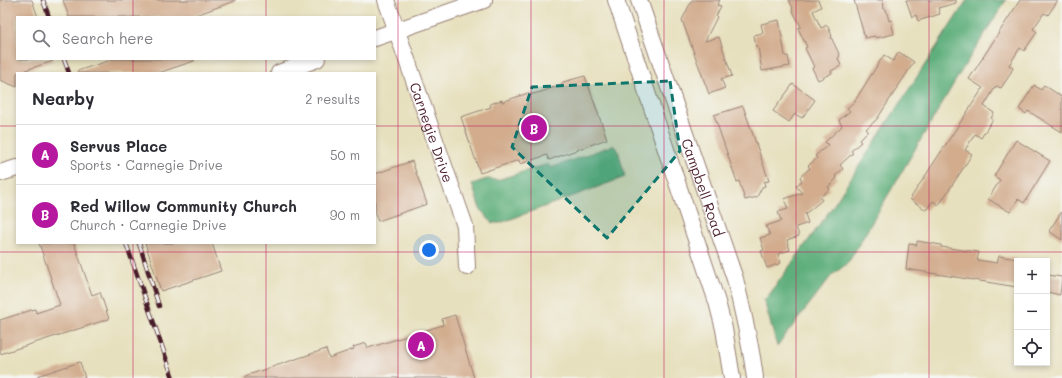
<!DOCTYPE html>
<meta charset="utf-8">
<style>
:root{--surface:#fff;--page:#f2f2f3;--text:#2b2b33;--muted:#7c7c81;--line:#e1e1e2;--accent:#b5179e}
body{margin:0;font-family:Mali,sans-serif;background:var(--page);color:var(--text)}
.controls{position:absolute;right:12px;bottom:12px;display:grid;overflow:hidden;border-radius:0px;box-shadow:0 2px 6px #0003}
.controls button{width:36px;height:36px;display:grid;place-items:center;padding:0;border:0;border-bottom:1px solid var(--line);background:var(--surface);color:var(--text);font:20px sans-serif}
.you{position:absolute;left:429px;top:250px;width:14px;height:14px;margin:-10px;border:3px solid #fff;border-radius:50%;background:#1a73e8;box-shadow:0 0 0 6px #1a73e833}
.badge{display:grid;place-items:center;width:26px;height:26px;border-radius:50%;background:var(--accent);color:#fff;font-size:13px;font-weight:700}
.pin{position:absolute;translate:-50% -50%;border:2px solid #fff;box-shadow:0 1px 4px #0006}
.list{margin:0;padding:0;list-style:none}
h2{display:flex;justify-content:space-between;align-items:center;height:52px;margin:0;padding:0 16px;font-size:17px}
h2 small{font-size:13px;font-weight:400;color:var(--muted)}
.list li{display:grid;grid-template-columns:26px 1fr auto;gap:12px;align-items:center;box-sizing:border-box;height:60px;padding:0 16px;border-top:1px solid var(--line)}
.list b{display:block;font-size:15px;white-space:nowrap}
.list p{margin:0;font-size:13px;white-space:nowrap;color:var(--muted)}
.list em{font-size:13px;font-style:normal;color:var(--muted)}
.icon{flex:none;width:22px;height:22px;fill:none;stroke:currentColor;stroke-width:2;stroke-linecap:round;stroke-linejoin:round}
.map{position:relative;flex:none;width:1062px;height:378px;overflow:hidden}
.search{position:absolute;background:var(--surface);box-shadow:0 2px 6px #0003;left:16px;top:16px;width:360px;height:44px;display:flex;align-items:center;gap:10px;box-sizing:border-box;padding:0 14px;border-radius:0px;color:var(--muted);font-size:15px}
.panel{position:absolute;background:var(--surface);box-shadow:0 2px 6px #0003;left:16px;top:72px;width:360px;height:172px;border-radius:0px}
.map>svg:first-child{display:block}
</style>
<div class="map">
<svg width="1062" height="378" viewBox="0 0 1062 378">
<rect width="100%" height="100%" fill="#f6f6f2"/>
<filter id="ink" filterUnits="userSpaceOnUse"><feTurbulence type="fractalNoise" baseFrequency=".025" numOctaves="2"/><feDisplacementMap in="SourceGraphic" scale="8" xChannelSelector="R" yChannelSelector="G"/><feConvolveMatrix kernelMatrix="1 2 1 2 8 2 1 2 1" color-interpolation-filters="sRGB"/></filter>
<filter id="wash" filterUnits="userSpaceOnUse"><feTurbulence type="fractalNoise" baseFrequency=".012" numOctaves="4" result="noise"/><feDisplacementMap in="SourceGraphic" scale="16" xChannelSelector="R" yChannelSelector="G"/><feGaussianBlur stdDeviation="0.9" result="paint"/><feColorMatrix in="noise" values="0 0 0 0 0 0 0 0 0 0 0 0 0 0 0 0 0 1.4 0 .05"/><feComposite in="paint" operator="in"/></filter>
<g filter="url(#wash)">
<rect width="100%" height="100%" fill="#e7e0be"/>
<!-- forest -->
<path fill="#5eaf7b" stroke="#546753" d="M967 0H1006L960 73 848 263 832 275 777 346 764 300 769 295 831 209Z
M613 145 618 150 625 177 500 223H492L480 209 472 184 487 179 497 180 548 164 551 168Z"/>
<g id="blocks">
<!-- building -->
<path fill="#d2ac8d" d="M0 0H32L38 17H17V59H52L53 61 26 70 25 73H17V87L0 80Z
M63 0H235V1L190 17H69Z
M692 0H720L717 5 721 6 716 16 717 17 705 41 719 37 732 76 721 79 725 88 709 94 682 20Z
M789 0H818L821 7 813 11 821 28 827 25 832 36 831 37 840 56 838 58 841 66 831 71 832 73 818 80 812 68 814 67 805 48 807 47 798 28 801 27 792 9 793 8Z
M854 0H883L884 9H886L889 21 891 20 894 34 876 38 875 36 865 38Z
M906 0H956V3L938 8 940 14 918 21 916 15 912 17Z
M1020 0H1058L1048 15 1044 13 1033 29 1037 32 1024 51 1020 48 1009 65 1013 68 1009 76 1001 88 996 86 984 106 994 113 991 118 993 119 981 138 975 134 965 150 972 154 964 167 939 205 933 201 926 210 910 199 983 88 969 79Z
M779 20 785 56H788L790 66 762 71 758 47H756L754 35 763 33 761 24Z
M899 52 914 62 877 119 866 129 868 131 859 140 861 142 851 151 853 153 840 165 843 169 835 176 837 178 828 187 830 189 820 197 822 200 805 214 808 223 796 227 799 236 787 240 790 250 778 254 781 263 767 268 761 251 764 250 760 238 770 235 766 226 781 221 778 212 788 209 784 199 802 193 796 186 802 181 800 177 810 168 808 166 817 158 815 156 828 145 825 142 842 126 839 120 850 111 847 108 854 102 884 55 893 61Z
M114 59H194V61L158 73H78L77 71Z
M585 76 607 139 549 160 547 155 520 164 519 160 480 173 461 117 491 107 490 104 502 100V102L528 93 529 95 541 92 563 84V82Z
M793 84 815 100 802 118 795 114 789 122 773 111Z
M1034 85 1041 90 1044 85 1062 97V132L1028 111 1026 114 1019 109Z
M743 106 769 181 764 182 765 186 762 187 757 197 745 200 739 181 737 182 714 115Z
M1016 140 1050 161 1024 203 1018 199 1010 212 988 199 1000 180 994 176Z
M412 161 427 204 378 221 375 213V174Z
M1062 211V240L1049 231Z
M917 241 941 245V247L979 252 977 260 997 263 999 256 1017 259V287L906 269 909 244 917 245Z
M39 243H74L92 295 100 292 109 319 0 354V320L35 309 36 313 60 305Z
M145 243H212L221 271 161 291Z
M1047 275 1062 277 1060 295 1047 292Z
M455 315 474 378H245V376L326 349 329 358 354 349 353 347 366 343 368 348 443 325 442 319Z
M80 362 85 378H37V376Z"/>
</g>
</g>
<g filter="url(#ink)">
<use href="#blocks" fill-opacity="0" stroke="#988074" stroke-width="1"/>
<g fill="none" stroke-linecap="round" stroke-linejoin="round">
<defs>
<g id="minor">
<path id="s1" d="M386 0 465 226 467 267"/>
<path d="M616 0 717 302 724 329 732 378"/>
<path id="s2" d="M639 0 735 279C743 312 751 344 755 378"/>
<path d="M375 38 484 0"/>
<path d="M279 73 317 59"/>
<path d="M0 173 17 168"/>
</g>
</defs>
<!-- minor casing -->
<use href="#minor" stroke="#988074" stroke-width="18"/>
<!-- minor -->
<use href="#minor" stroke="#fff" stroke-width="16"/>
<defs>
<path id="rail" d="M43 0 49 17
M64 59 69 73
M126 243 173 378
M139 243 159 306"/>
</defs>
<!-- rail casing -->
<use href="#rail" stroke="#4a1f2b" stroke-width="4.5"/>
<!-- rail -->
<use href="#rail" stroke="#f6f6f2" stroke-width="3" stroke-dasharray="9" stroke-linecap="butt"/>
</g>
</g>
<!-- marked area -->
<path fill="#0f766e" fill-opacity="0.2" stroke="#0f766e" stroke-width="3" stroke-dasharray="8 5" stroke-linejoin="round" d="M670 81 680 151 607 238 512 147 532 87Z"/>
<!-- grid -->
<path fill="none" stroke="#c2185b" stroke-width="1" stroke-opacity="0.55" d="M133 0V17M266 0V17M398 0V378M531 0V378M664 0V378M796 0V378M929 0V378M133 59V73M266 59V73M0 126H17M375 126H1062M133 243V378M266 243V378M0 252H1062"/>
<g text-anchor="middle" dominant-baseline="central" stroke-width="4" stroke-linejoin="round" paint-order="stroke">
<!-- street labels -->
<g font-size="14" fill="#4a1f2b" stroke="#f6f6f2">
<text stroke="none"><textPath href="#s1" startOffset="140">Carnegie Drive</textPath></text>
<text stroke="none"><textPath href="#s2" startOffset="198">Campbell Road</textPath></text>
</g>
</g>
</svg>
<div class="controls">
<button>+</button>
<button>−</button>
<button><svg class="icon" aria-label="locate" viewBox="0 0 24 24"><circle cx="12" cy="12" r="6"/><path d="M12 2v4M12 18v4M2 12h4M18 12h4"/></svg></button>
</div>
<div class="you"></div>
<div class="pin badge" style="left:421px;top:345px">A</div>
<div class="pin badge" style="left:534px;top:128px">B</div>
<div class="search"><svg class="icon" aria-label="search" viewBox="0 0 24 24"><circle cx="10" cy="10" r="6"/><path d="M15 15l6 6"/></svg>Search here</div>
<section class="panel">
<h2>Nearby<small>2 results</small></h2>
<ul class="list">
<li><span class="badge">A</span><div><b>Servus Place</b><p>Sports · Carnegie Drive</p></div><em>50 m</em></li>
<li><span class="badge">B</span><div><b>Red Willow Community Church</b><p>Church · Carnegie Drive</p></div><em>90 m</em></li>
</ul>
</section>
</div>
